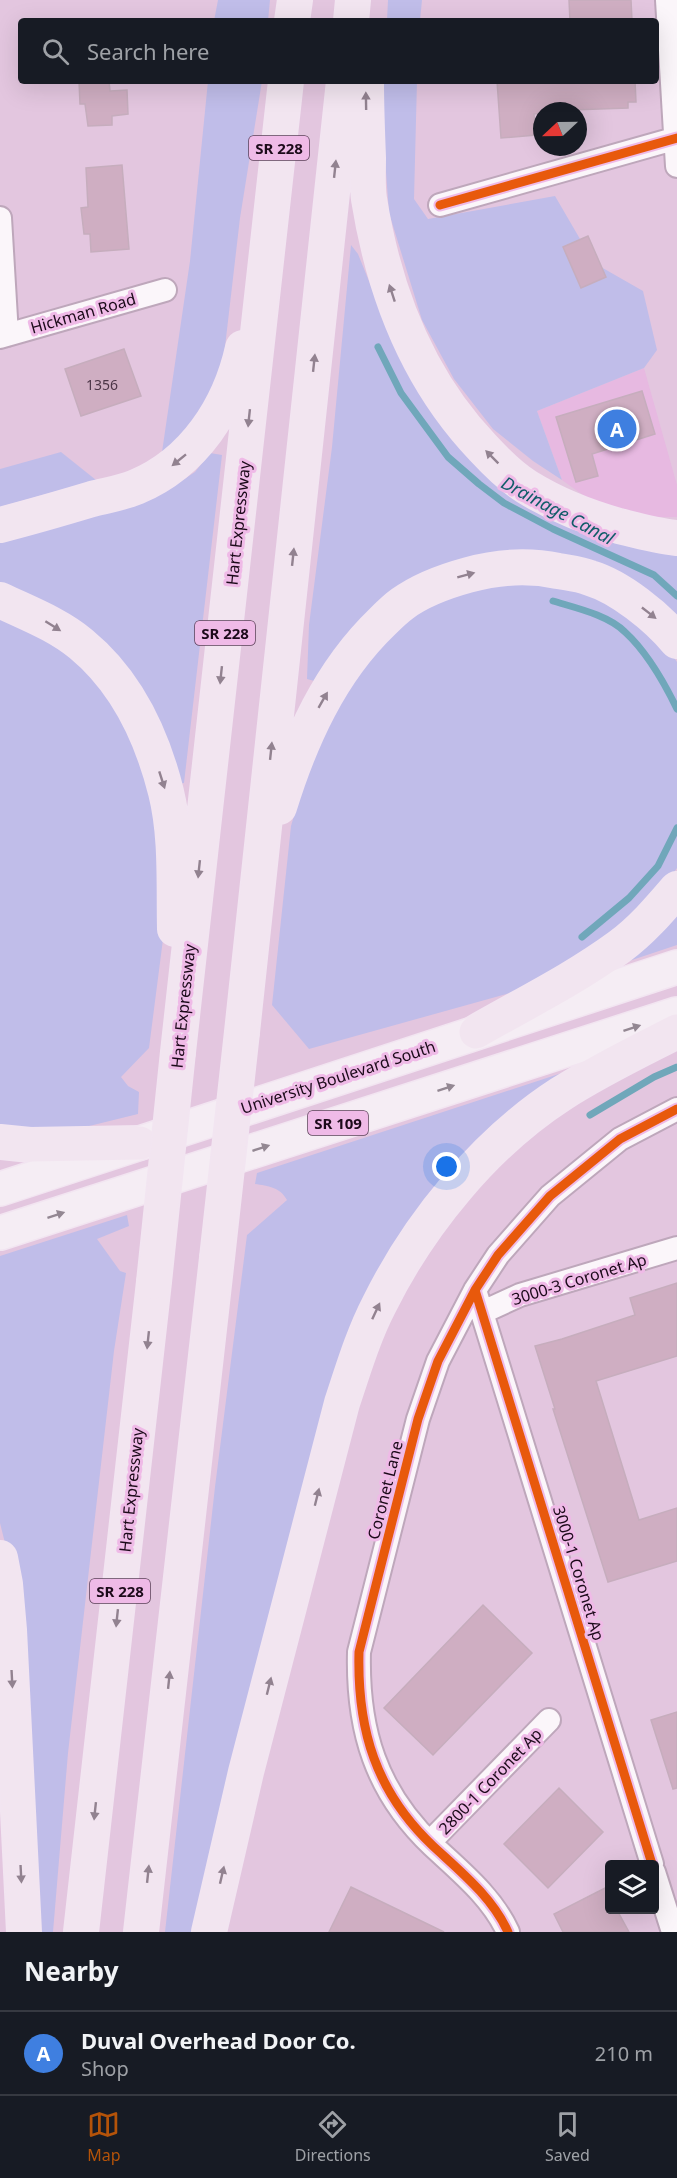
<!DOCTYPE html>
<style>
:root{--surface:#171b24;--page:#242831;--text:#f1f3f6;--muted:#9ea1a6;--line:#363941;--accent:#b45309}
body{margin:0;font-family:"Noto Sans",sans-serif;background:var(--page);color:var(--text)}
.controls{position:absolute;right:18px;bottom:18px;display:grid;overflow:hidden;border-radius:6px;box-shadow:0 6px 24px #0002}
.controls button{width:54px;height:54px;display:grid;place-items:center;padding:0;border:0;border-bottom:2px solid var(--line);background:var(--surface);color:var(--text);font:30px sans-serif}
.compass{position:absolute;left:533px;top:102px;width:54px;height:54px;border-radius:50%;background:var(--surface);box-shadow:0 6px 24px #0002;rotate:248deg}
.you{position:absolute;left:447px;top:1167px;width:21px;height:21px;margin:-15px;border:4px solid #fff;border-radius:50%;background:#1a73e8;box-shadow:0 0 0 9px #1a73e833}
.badge{display:grid;place-items:center;width:39px;height:39px;border-radius:50%;background:var(--accent);color:#fff;font-size:20px;font-weight:700}
.pin{position:absolute;translate:-50% -50%;border:3px solid #fff;box-shadow:0 2px 6px #0006}
.list{margin:0;padding:0;list-style:none}
h2{display:flex;justify-content:space-between;align-items:center;height:78px;margin:0;padding:0 24px;font-size:26px}
h2 small{font-size:20px;font-weight:400;color:var(--muted)}
.list li{display:grid;grid-template-columns:39px 1fr auto;gap:18px;align-items:center;box-sizing:border-box;height:84px;padding:0 24px;border-top:2px solid var(--line)}
.list b{display:block;font-size:22px;white-space:nowrap}
.list p{margin:0;font-size:20px;white-space:nowrap;color:var(--muted)}
.list em{font-size:20px;font-style:normal;color:var(--muted)}
.icon{flex:none;width:33px;height:33px;fill:none;stroke:currentColor;stroke-width:2;stroke-linecap:round;stroke-linejoin:round}
.map{position:relative;flex:none;width:677px;height:1932px;overflow:hidden}
.search{position:absolute;background:var(--surface);box-shadow:0 6px 24px #0002;left:18px;right:18px;top:18px;height:66px;display:flex;align-items:center;gap:15px;box-sizing:border-box;padding:0 21px;border-radius:6px;color:var(--muted);font-size:22px}
.sheet{height:162px;background:var(--surface)}
nav{display:flex;justify-content:space-around;align-items:center;box-sizing:border-box;height:84px;border-top:2px solid var(--line);background:var(--surface);font-size:16px;color:var(--muted)}
nav a{display:grid;justify-items:center;gap:3px}
nav .on{color:var(--accent)}
.map>svg:first-child{display:block}
</style>
<div class="map">
<svg width="677" height="1932" viewBox="0 0 677 1932">
<rect width="100%" height="100%" fill="#e3c6df"/>
<!-- built -->
<path fill="#e7b9e1" d="M644 368 677 485V517H641L597 505 562 480 537 411Z"/>
<!-- green -->
<path fill="#c0bde9" d="M218 0H270L268 21H214Z
M388 0H422L420 21H387Z
M208 81H262L240 218 223 364 209 404 184 437 162 452 190 261Z
M384 81H417L414 199 428 219 555 196 594 263 643 291 657 350 644 368 537 411 562 480 533 461 493 429 454 379 422 320 389 213 382 117Z
M351 245 358 254 392 338 480 462 677 551V624L645 596 464 560 318 682 307 679 309 625 332 447Z
M61 452 96 480 0 507V469Z
M210 453 222 455 184 783 173 785 147 712 0 590V538L127 505 166 491 195 472Z
M519 578 612 598 664 643 677 662V868L657 895 576 963 510 993 309 1049 272 1005 291 826 314 748 363 654 431 599Z
M0 615 47 636 111 692 154 785 166 916 149 1048 121 1077 128 1086 139 1092 138 1114 73 1130 0 1132Z
M677 908V945L620 964Z
M571 1070 383 1281 198 1932H165L215 1487 247 1235 287 1200C280 1187 268 1186 255 1184L257 1173Z
M127 1215 129 1226 97 1239 120 1271 126 1273 114 1351 68 1753 53 1932H32L5 1543 0 1523V1256Z"/>
<g fill="none" stroke-linecap="round" stroke-linejoin="round">
<!-- stream -->
<path stroke="#70a7ba" stroke-width="7" d="M378 347 401 393 448 457 479 484 504 503 553 529 654 575 677 596
M553 601C576 608 608 615 625 632 648 653 664 682 677 709
M582 937 629 898 658 866 677 828
M590 1115 654 1077 677 1067"/>
</g>
<!-- building -->
<path fill="#cfaec2" stroke="#c6adbd" stroke-width="1.5" d="M569 0H631L632 21H570Z
M79 81H109L110 91 127 90 128 114 112 116V125L88 126 85 104H80Z
M497 81H635L636 102H628V108L542 111V113L534 114 536 135 501 138Z
M122 165 129 249 91 252 90 234H84L81 208 88 207 86 168Z
M588 236 606 277 581 288 563 247Z
M124 349 141 396 81 416 65 369Z
M642 391 655 434 592 454 598 476 576 482 556 417Z
M677 1283V1356L596 1381 639 1520 677 1508V1561L608 1582 553 1409H555L535 1346 562 1339 635 1315 630 1298Z
M483 1605 532 1653 433 1755 384 1708Z
M677 1712V1788L673 1789 651 1720Z
M559 1788 603 1832 548 1888 504 1844Z
M609 1886V1910H617L629 1932H563L554 1914Z
M351 1887 444 1932H329Z"/>
<g fill="none" stroke-linecap="round" stroke-linejoin="round">
<defs>
<path id="minor" d="M667 0 677 166
M440 205 677 138
M0 218 7 335
M0 337 165 290
M475 1290 652 1864
M483 1312 520 1295 677 1248
M430 1842 549 1720
M654 1872 673 1932
M508 1932C492 1897 461 1872 433 1846 376 1792 357 1730 359 1652L418 1419 438 1361 475 1290 498 1255 550 1196 620 1139 677 1109"/>
<path id="primary" d="M0 1189 677 967
M0 1233 677 1014"/>
<path id="motorway" d="M292 21 295 0
M351 21 353 0
M366 81C366 107 367 133 368 158 368 172 367 186 369 199 384 293 417 379 483 448 496 462 511 477 527 487 556 505 587 517 619 526 639 531 657 536 677 538
M0 525C31 517 62 508 92 499 107 495 122 493 136 487 194 463 230 407 243 348
M0 600C27 613 57 624 81 644 126 681 152 736 166 792 177 836 174 884 175 929
M279 807C300 739 330 672 382 622 388 616 395 609 402 604 421 590 446 581 468 575 497 567 529 565 558 571 569 573 580 574 590 578 620 587 657 617 677 641
M242 1032 344 81
M476 1032C523 1005 574 980 619 947 641 931 659 910 677 889
M178 1052 286 81
M0 1142 30 1145 140 1143
M0 1558 5 1584 9 1630 24 1932
M81 1932 154 1282
M141 1932 217 1258
M209 1932 246 1772 342 1403C353 1370 363 1336 379 1305 419 1224 485 1143 561 1094 598 1070 638 1051 677 1031"/>
</defs>
<!-- minor casing -->
<use href="#minor" stroke="#bea7bb" stroke-width="26"/>
<!-- primary casing -->
<use href="#primary" stroke="#f2e5f1" stroke-width="36"/>
<!-- motorway casing -->
<use href="#motorway" stroke="#f2e5f1" stroke-width="36"/>
<!-- minor -->
<use href="#minor" stroke="#fbf6fa" stroke-width="22"/>
<!-- primary -->
<use href="#primary" stroke="#f5edf4" stroke-width="33"/>
<!-- motorway -->
<use href="#motorway" stroke="#f2e5f0" stroke-width="33"/>
<defs>
<path id="motorway-bridge" d="M217 1258 242 1032
M154 1282 178 1052"/>
</defs>
<!-- motorway-bridge casing -->
<use href="#motorway-bridge" stroke="#f2e5f1" stroke-width="36" stroke-linecap="butt"/>
<!-- motorway-bridge -->
<use href="#motorway-bridge" stroke="#f2e5f0" stroke-width="33"/>
<defs>
<path id="cycleway" d="M440 205 677 138
M475 1290 652 1864
M508 1932C492 1897 461 1872 433 1846 376 1792 357 1730 359 1652L418 1419 438 1361 475 1290 498 1255 550 1196 620 1139 677 1109"/>
</defs>
<!-- cycleway casing -->
<use href="#cycleway" stroke="#efbae7" stroke-width="13"/>
<!-- cycleway -->
<use href="#cycleway" stroke="#e8590c" stroke-width="9"/>
</g>
<!-- one-way arrows -->
<defs><path id="oneway-solid" d="M-6-.8H1V-3.2L6.5 0L1 3.2V.8H-6Z" transform="scale(1.5)"/></defs>
<g fill="#928290">
<use href="#oneway-solid" transform="translate(366 101) rotate(-91)"/>
<use href="#oneway-solid" transform="translate(335 169) rotate(-84)"/>
<use href="#oneway-solid" transform="translate(392 293) rotate(-108)"/>
<use href="#oneway-solid" transform="translate(314 363) rotate(-84)"/>
<use href="#oneway-solid" transform="translate(249 418) rotate(96)"/>
<use href="#oneway-solid" transform="translate(492 457) rotate(-135)"/>
<use href="#oneway-solid" transform="translate(179 460) rotate(141)"/>
<use href="#oneway-solid" transform="translate(293 557) rotate(-84)"/>
<use href="#oneway-solid" transform="translate(466 575) rotate(-15)"/>
<use href="#oneway-solid" transform="translate(649 613) rotate(38)"/>
<use href="#oneway-solid" transform="translate(53 626) rotate(32)"/>
<use href="#oneway-solid" transform="translate(221 675) rotate(96)"/>
<use href="#oneway-solid" transform="translate(323 700) rotate(-60)"/>
<use href="#oneway-solid" transform="translate(271 751) rotate(-84)"/>
<use href="#oneway-solid" transform="translate(162 780) rotate(72)"/>
<use href="#oneway-solid" transform="translate(199 869) rotate(96)"/>
<use href="#oneway-solid" transform="translate(376 1311) rotate(-65)"/>
<use href="#oneway-solid" transform="translate(148 1340) rotate(96)"/>
<use href="#oneway-solid" transform="translate(317 1497) rotate(-76)"/>
<use href="#oneway-solid" transform="translate(117 1618) rotate(96)"/>
<use href="#oneway-solid" transform="translate(12 1679) rotate(87)"/>
<use href="#oneway-solid" transform="translate(169 1680) rotate(-84)"/>
<use href="#oneway-solid" transform="translate(269 1686) rotate(-76)"/>
<use href="#oneway-solid" transform="translate(95 1811) rotate(96)"/>
<use href="#oneway-solid" transform="translate(21 1874) rotate(87)"/>
<use href="#oneway-solid" transform="translate(148 1874) rotate(-84)"/>
<use href="#oneway-solid" transform="translate(222 1875) rotate(-77)"/>
</g>
<g fill="#938792">
<use href="#oneway-solid" transform="translate(632 1028) rotate(-18)"/>
<use href="#oneway-solid" transform="translate(446 1088) rotate(-18)"/>
<use href="#oneway-solid" transform="translate(261 1148) rotate(-18)"/>
<use href="#oneway-solid" transform="translate(56 1215) rotate(-18)"/>
</g>
<g text-anchor="middle" dominant-baseline="central" stroke-width="6" stroke-linejoin="round" paint-order="stroke">
<!-- number labels -->
<g font-size="14" fill="#4c3647">
<text x="102" y="384">1356</text>
</g>
<!-- shield labels -->
<g fill="#efbae7" stroke="#5b3f58" stroke-width="1.5">
<rect x="249" y="136" width="60" height="24" rx="4.5"/>
<rect x="195" y="621" width="60" height="24" rx="4.5"/>
<rect x="308" y="1111" width="60" height="24" rx="4.5"/>
<rect x="90" y="1579" width="60" height="24" rx="4.5"/>
</g>
<g font-size="15" font-weight="bold" fill="#1c0a1a">
<text x="279" y="148">SR 228</text>
<text x="225" y="633">SR 228</text>
<text x="338" y="1123">SR 109</text>
<text x="120" y="1591">SR 228</text>
</g>
<!-- street labels -->
<g font-size="16" fill="#1c0a1a" stroke="#efbae7">
<text transform="translate(83 313) rotate(-16)">Hickman Road</text>
<text transform="translate(238 523) rotate(-84)">Hart Expressway</text>
<text transform="translate(183 1006) rotate(-84)">Hart Expressway</text>
<text transform="translate(338 1077) rotate(-18)">University Boulevard South</text>
<text transform="translate(579 1279) rotate(-17)">3000-3 Coronet Ap</text>
<text transform="translate(131 1490) rotate(-84)">Hart Expressway</text>
<text transform="translate(385 1490) rotate(-76)">Coronet Lane</text>
<text transform="translate(579 1573) rotate(73)">3000-1 Coronet Ap</text>
<text transform="translate(490 1781) rotate(-46)">2800-1 Coronet Ap</text>
</g>
<!-- water labels -->
<g font-size="18" font-style="italic" fill="#105c68" stroke="#efbae7">
<text transform="translate(558 510) rotate(28)">Drainage Canal</text>
</g>
</g>
</svg>
<div class="controls">
<button><svg class="icon" aria-label="layers" viewBox="0 0 24 24"><path d="M12 4l9 5-9 5-9-5zM3 14l9 5 9-5"/></svg></button>
</div>
<svg class="compass" viewBox="-18 -18 36 36"><path d="M0-13l5 13h-10z" fill="#e53935"/><path d="M0 13l5-13h-10z" fill="#9ea1a6"/></svg>
<div class="you"></div>
<div class="pin badge" style="left:617px;top:429px;background:#3f7fe0">A</div>
<div class="search"><svg class="icon" aria-label="search" viewBox="0 0 24 24"><circle cx="10" cy="10" r="6"/><path d="M15 15l6 6"/></svg>Search here</div>
</div>
<section class="sheet">
<h2>Nearby<small></small></h2>
<ul class="list">
<li><span class="badge" style="background:#3f7fe0">A</span><div><b>Duval Overhead Door Co.</b><p>Shop</p></div><em>210 m</em></li>
</ul>
</section>
<nav>
<a class="on"><svg class="icon" aria-label="map" viewBox="0 0 24 24"><path d="M3 6l6-2 6 2 6-2v14l-6 2-6-2-6 2zM9 4v14M15 6v14"/></svg>Map</a>
<a><svg class="icon" aria-label="directions" viewBox="0 0 24 24"><path d="M12 3l9 9-9 9-9-9zM9 14v-3h6M13 9l2 2-2 2"/></svg>Directions</a>
<a><svg class="icon" aria-label="saved" viewBox="0 0 24 24"><path d="M7 4h10v16l-5-4-5 4z"/></svg>Saved</a>
</nav>
